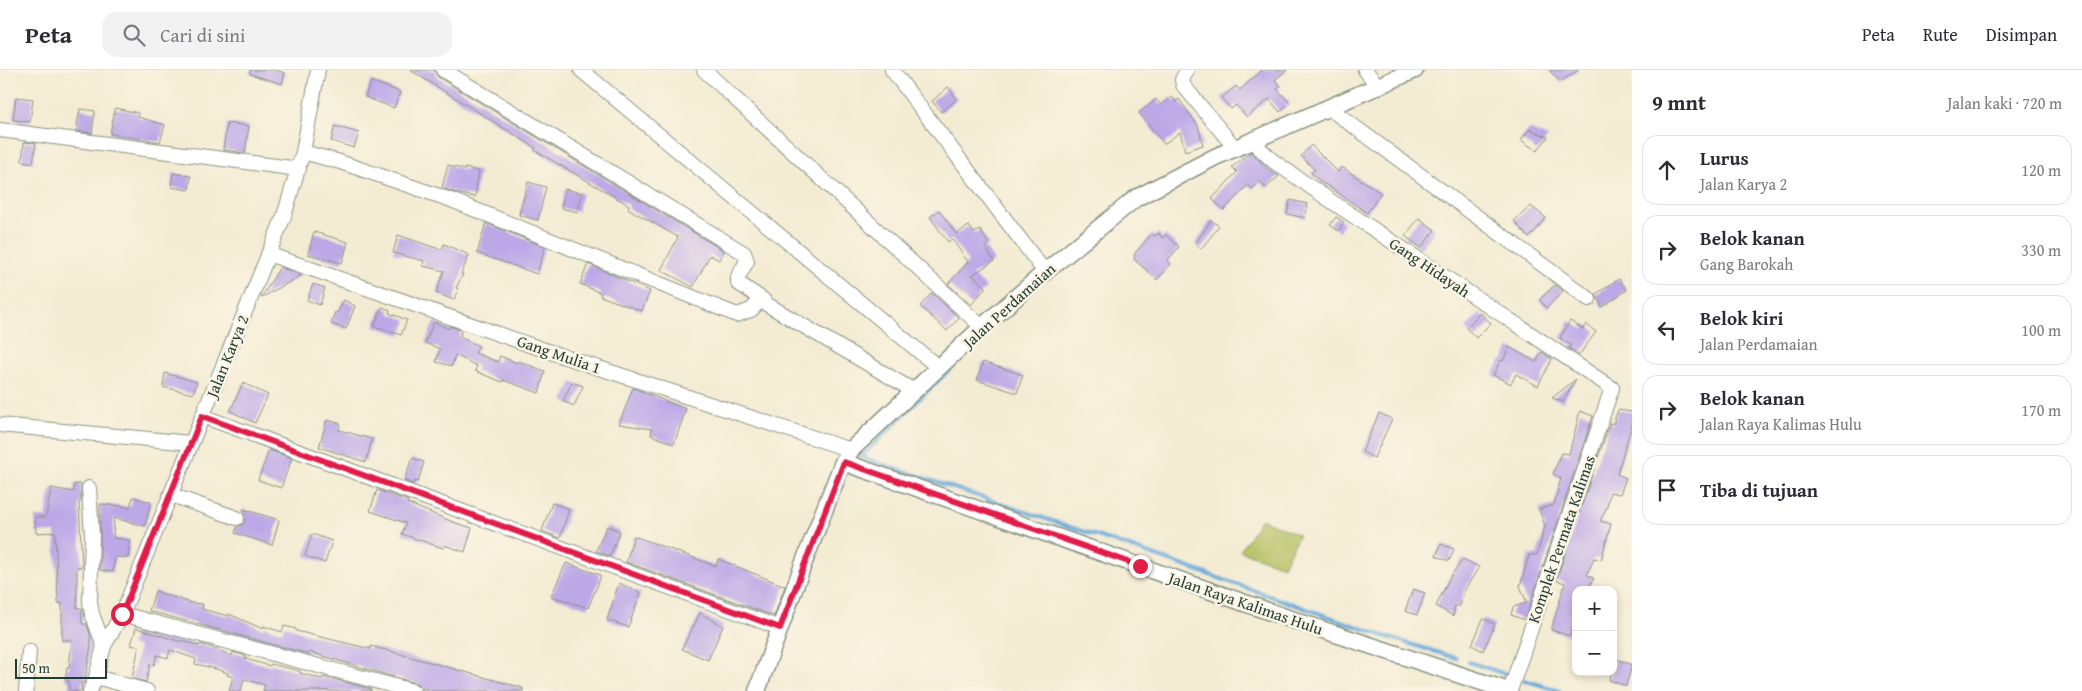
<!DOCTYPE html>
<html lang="id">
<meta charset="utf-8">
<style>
:root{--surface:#fff;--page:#f2f2f3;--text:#2b2b33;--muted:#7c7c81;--line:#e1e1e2}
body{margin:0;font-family:"Gentium Book Plus",serif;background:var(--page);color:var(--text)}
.controls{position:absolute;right:15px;bottom:15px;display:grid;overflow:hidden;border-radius:10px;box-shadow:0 2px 8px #0003}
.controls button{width:45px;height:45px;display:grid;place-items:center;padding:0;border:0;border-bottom:1px solid var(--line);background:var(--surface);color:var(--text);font:25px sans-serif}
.scale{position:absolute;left:15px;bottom:12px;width:92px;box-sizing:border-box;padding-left:5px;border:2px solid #1f3d34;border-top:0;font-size:14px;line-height:18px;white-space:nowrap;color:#1f3d34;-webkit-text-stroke:4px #fcf5e5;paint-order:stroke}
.stop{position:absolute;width:15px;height:15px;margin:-11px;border:4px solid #e11d48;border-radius:50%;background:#fff}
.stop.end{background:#e11d48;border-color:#fff;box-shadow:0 1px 5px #0008}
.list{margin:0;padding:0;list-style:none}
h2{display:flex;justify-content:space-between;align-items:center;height:65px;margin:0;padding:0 20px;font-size:21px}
h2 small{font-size:16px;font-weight:400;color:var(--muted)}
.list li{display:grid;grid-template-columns:32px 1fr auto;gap:15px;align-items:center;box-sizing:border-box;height:70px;margin:0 10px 10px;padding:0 10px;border:1px solid var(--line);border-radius:15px}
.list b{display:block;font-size:19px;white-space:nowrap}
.list p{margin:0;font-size:16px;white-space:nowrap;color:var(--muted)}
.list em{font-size:16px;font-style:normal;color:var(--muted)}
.icon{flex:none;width:28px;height:28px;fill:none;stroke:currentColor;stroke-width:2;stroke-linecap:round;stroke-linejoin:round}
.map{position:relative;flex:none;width:1632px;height:621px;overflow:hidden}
header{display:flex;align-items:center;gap:30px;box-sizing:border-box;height:70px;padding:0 25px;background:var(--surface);border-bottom:1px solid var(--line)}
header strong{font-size:24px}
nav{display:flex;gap:28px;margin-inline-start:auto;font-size:18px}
.search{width:350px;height:45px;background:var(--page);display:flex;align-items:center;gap:12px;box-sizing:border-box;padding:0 18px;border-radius:15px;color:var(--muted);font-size:19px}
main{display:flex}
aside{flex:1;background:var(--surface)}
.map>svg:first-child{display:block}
</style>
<header>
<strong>Peta</strong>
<div class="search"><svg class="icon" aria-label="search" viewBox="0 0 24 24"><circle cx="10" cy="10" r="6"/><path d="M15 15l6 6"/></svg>Cari di sini</div>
<nav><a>Peta</a><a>Rute</a><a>Disimpan</a></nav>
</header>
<main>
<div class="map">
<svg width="1632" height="621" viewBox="0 0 1632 621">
<rect width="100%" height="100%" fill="#fcf5e5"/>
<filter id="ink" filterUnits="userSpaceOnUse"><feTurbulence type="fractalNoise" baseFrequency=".02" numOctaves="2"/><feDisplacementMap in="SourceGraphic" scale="10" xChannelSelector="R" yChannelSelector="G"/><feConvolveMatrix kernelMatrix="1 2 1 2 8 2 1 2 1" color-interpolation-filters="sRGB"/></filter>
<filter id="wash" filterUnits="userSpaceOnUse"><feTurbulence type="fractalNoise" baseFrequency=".0096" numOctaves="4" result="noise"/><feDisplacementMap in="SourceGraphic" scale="20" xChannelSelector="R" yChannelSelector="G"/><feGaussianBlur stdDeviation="1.12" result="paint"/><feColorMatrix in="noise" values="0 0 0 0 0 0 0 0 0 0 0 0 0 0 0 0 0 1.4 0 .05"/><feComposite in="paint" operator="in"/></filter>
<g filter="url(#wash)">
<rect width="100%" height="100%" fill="#f3ebd2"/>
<!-- green -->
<path fill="#b2bf60" stroke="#687e4a" d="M1261 449 1299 465 1283 496 1240 481Z"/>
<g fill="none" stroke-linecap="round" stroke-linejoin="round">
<!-- stream -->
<path stroke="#68aadc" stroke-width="4" d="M953 296 861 387 1133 478 1384 566 1456 588
M1469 592 1505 604
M1524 610 1560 621"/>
</g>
<g id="blocks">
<!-- building -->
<path fill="#bca7e7" d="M250 0H275L285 3 282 14 250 4Z
M410 0H434L438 7 724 181 719 190 710 185 693 217 661 200 678 167 634 142 628 138 629 135 534 80 536 78Z
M1262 0H1287L1275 10 1281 16 1277 19 1290 33 1280 42 1269 29 1247 47 1236 35 1231 39 1221 28 1236 16 1240 20Z
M1549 0H1579L1560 12Z
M371 11 400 22 394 38 365 27Z
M948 17 957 29 941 42 932 31Z
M16 27 33 29 30 52 13 50Z
M1172 27 1175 32 1179 29 1198 56 1203 75 1185 81 1180 62 1164 74 1139 43 1156 29 1161 35Z
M115 38 138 43V47L165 55 160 72 110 64Z
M80 39 95 41 92 63 76 61Z
M227 53 249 56 245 83 223 80Z
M335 56 359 63 354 78 331 71Z
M1529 59 1548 67 1537 81 1521 70Z
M24 72 36 73 33 93 22 91Z
M1311 75 1338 102 1342 97 1381 123 1367 143 1325 114 1324 115 1311 103 1315 100 1301 86Z
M1251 82 1269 100 1279 106 1266 118 1260 112 1252 119 1248 115 1224 140 1212 129 1237 102 1232 97Z
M448 95 465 100V98L479 101 475 127 460 124 442 118Z
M173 103 191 106 189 120 171 117Z
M528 112 546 117 538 150 519 145Z
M565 119 582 123 578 142 561 138Z
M1290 130 1308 134 1305 148 1287 144Z
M1531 136 1546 148 1529 168 1514 151Z
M939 140 956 164 969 156 974 163 980 160 989 174 985 177 994 191 972 205 986 217 971 235 948 214 968 192 952 169 948 172 930 147Z
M1336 147 1344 152 1339 161 1330 155Z
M1419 148 1435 160 1421 178 1405 166Z
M1211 150 1219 156 1201 179 1195 174Z
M486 153 545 177 537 204 477 183Z
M314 162 348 172 342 193 308 184Z
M1159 163 1162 168 1166 165 1179 177 1167 191 1171 194 1157 210 1134 189 1135 183 1152 164 1154 166Z
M398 165 442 180 444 174 469 185 461 204H463L456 218 458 219 454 230 436 223 444 201 423 196 424 191 393 183Z
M588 194 650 221 642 241 600 226 601 223 580 214Z
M280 197 302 205 261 228Z
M1619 209 1627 220 1602 237 1596 224Z
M313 214 325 218 320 235 307 230Z
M1555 215 1563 221 1547 238 1539 230Z
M932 223 959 248 947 261 920 236Z
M344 230 355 236 346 259 331 254 335 242 337 243Z
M382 237 390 240 389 243 407 250 401 265 374 256Z
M1480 243 1491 253 1476 268 1466 258Z
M1570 251 1583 259 1586 254 1596 262 1579 285 1569 278 1571 275 1560 268Z
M434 252 449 259 450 256 461 260 460 267 479 276 475 283 498 292 500 286 517 293 518 291 545 301 539 323 503 310 502 312 475 301 477 296 455 285 452 296 436 292 440 279 425 273Z
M1509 277 1536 292 1542 282 1552 289 1538 316 1516 304 1511 314 1493 305 1501 290 1503 291Z
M983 292 1023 305 1017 323 977 310Z
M165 303 197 312 193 324 163 317Z
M1576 309 1563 332 1552 328Z
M572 312 583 316 574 336 563 331Z
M243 313 268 325 255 353 230 341Z
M633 318 686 339 674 374 651 365 652 359 619 354Z
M1618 340 1632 342V355L1617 404 1626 408 1620 424 1610 422 1607 437 1600 451 1611 454 1601 490 1594 488 1587 505 1594 508 1587 520H1576V547L1570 566 1551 560 1565 513 1556 510 1610 353 1613 354Z
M1580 341 1593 346 1525 550 1511 545 1513 537 1527 533 1520 516 1529 485H1537L1545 456 1539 439 1554 435 1561 408 1553 404 1561 383 1569 384Z
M1379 343 1392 349 1374 388 1362 382Z
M327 350 340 353 339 360 372 369 366 392 319 377Z
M269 380 292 388 281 418 258 410Z
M412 388 424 392 418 412 415 411 414 414 404 411Z
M74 414H81V432H79L82 497H77V538H82V554H87L90 564 91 575 85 610 84 613 82 612 81 621H69V611L65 610 67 598H69L72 570H62V533H58L55 462 36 463 35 447H46L51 418 74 422Z
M377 420 408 431 407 433 453 452 472 458 465 482 444 475 443 478 402 464 406 453 370 441Z
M133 427 151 432 145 456 114 448 113 468 130 470 128 488 115 487 113 502 100 500V434L130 437Z
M552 433 569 439 560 468 542 461Z
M243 439 279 450 272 475 235 463 237 457 242 455 245 450Z
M607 456 620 461 610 486 596 481Z
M312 464 332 471 325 493 305 486Z
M634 466 716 496 718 489 785 516 774 546 626 492Z
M1441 474 1454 479 1449 491 1436 486Z
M1463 489 1479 497 1464 521 1460 536H1455L1453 546 1436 536 1450 507Z
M566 493 600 505V509L588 538 551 526Z
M619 513 641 523 628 557 607 550Z
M1413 519 1425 523 1417 545 1405 541Z
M155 521 191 533 203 534 202 539 228 546 229 544 263 559V556L282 562 284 556 296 559V561L371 579V576L523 618V621H432L422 618V621L419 615 415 613 309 582 308 584 305 583 149 541Z
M700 543 723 556 708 590 682 579Z
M1483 549 1495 554 1483 581 1472 575Z
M136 558 182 572V570L199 576 200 574 211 577 232 586 233 582 246 586 245 588 249 590 270 596 271 594 300 601V603L322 609 323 607 333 609 371 619V621H263L265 615 244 609 241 621H229L233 607 227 605 228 603 213 598 195 594 196 589 170 580 168 588 157 585 154 595 150 594 146 612 132 608 139 577 131 575Z
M1616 589 1632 595 1626 616 1609 610Z"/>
</g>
</g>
<g filter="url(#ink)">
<use href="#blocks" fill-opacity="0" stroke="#899483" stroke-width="1"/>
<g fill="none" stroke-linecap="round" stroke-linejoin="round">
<defs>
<path id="minor" d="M443 0 744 183 747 191 738 207V213L762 229
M581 0 939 298
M704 0 982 257
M892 0 1045 202
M1187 0 1182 10 1183 15 1235 78
M1365 0 1378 16
M1329 38 1589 229
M0 60 299 99
M1252 71 1273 91 1331 131 1612 318 1510 621
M303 82 340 92 451 130 737 245 751 240 762 229 768 235 914 321
M268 184 562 286 851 380
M202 346 780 558
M0 355 191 373
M89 418 92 465 90 532 92 544 104 576
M171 425 237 448
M122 544 413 621
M96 607 147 621
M26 621 29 581
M90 621 96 607 104 576 122 544 284 146 303 82 318 0"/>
<path id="tertiary" d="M843 392 1299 552 1509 621
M757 621 804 492 843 392 851 380 982 257 1045 202 1136 128 1215 87 1415 0"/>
</defs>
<!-- minor casing -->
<use href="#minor" stroke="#899483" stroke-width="16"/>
<!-- tertiary casing -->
<use href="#tertiary" stroke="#899483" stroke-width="19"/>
<!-- minor -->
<use href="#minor" stroke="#fff" stroke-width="14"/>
<!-- tertiary -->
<use href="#tertiary" stroke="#fff" stroke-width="16"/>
</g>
</g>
<g fill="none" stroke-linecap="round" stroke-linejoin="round" filter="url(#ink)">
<!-- route -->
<path stroke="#e11d48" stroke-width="6" d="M122 544 202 346 780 558 844 392 1140 496"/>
</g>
<g text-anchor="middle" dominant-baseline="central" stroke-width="5" stroke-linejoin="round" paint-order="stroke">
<!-- street labels -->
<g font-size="16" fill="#1f3d34" stroke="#fcf5e5">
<text transform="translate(1430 197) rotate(34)">Gang Hidayah</text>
<text transform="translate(1009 235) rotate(-42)">Jalan Perdamaian</text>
<text transform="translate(559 284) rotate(19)">Gang Mulia 1</text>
<text transform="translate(227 286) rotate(-68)">Jalan Karya 2</text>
<text transform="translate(1561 469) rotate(-71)">Komplek Permata Kalimas</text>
<text transform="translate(1246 533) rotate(19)">Jalan Raya Kalimas Hulu</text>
</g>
</g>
</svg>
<div class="controls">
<button>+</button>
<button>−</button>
</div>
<div class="scale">50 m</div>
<div class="stop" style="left:122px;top:544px"></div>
<div class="stop end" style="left:1140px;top:496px"></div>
</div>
<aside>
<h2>9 mnt<small>Jalan kaki · 720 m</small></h2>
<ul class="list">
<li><svg class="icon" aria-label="ahead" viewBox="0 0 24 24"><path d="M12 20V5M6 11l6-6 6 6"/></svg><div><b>Lurus</b><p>Jalan Karya 2</p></div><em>120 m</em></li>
<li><svg class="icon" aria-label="right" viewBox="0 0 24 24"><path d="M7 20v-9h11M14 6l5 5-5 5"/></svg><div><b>Belok kanan</b><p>Gang Barokah</p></div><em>330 m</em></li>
<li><svg class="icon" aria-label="left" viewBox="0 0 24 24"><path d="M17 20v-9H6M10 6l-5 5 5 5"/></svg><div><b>Belok kiri</b><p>Jalan Perdamaian</p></div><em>100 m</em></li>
<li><svg class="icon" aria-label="right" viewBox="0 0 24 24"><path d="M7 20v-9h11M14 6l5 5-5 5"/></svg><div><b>Belok kanan</b><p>Jalan Raya Kalimas Hulu</p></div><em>170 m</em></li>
<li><svg class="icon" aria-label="arrive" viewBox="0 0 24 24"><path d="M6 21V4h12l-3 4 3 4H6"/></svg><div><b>Tiba di tujuan</b></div></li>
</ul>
</aside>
</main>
